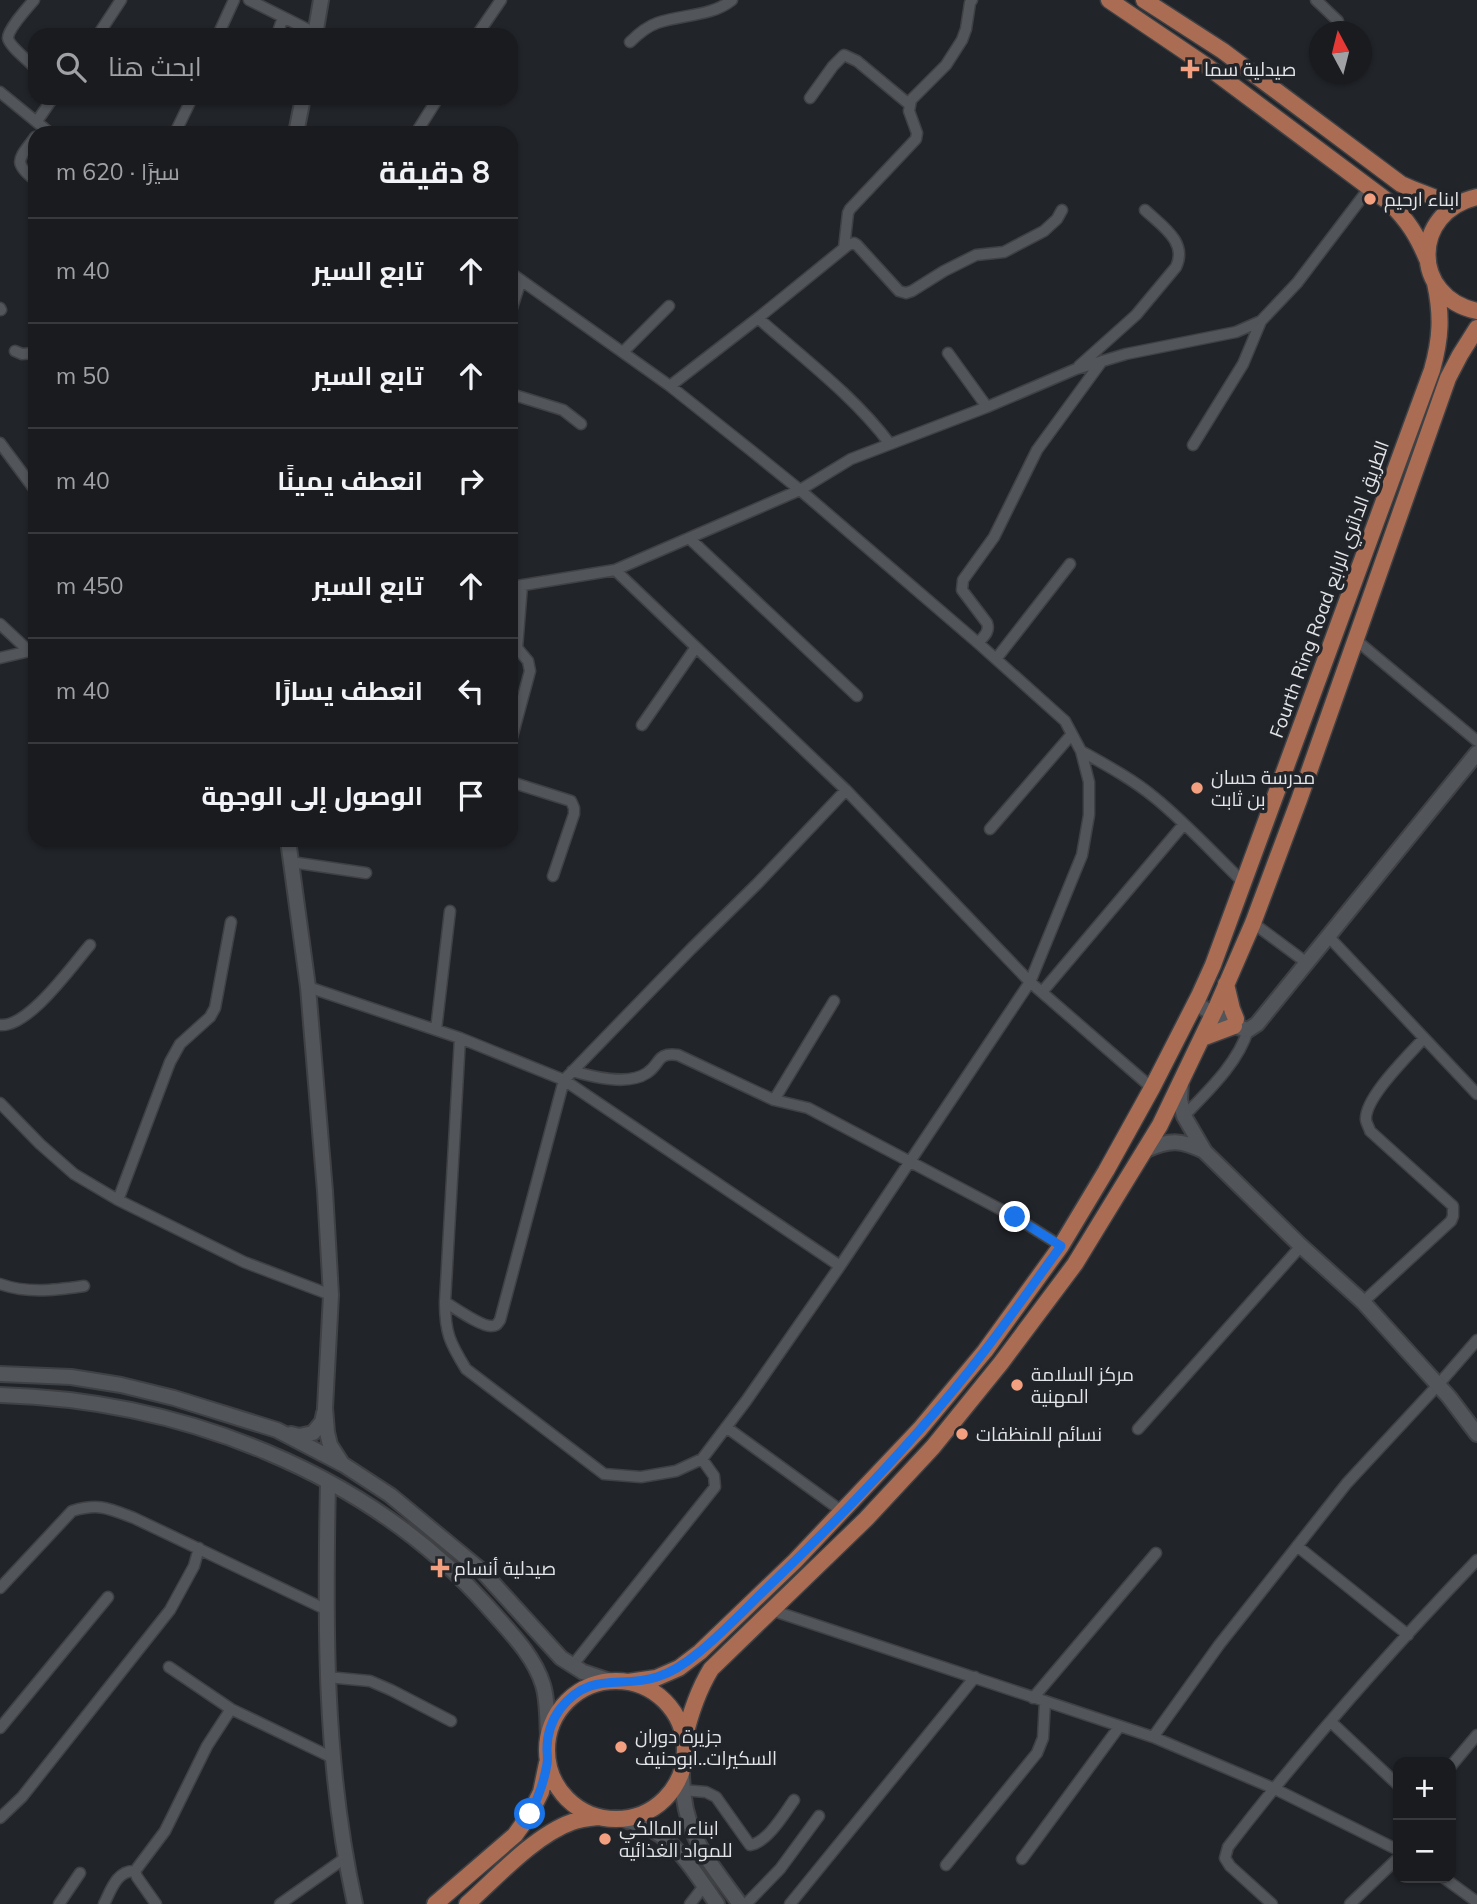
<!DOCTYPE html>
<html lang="ar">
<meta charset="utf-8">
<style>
:root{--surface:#191b1f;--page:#26282c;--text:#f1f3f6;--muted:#9fa1a4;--line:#37393d}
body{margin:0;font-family:Mulish,Cairo,sans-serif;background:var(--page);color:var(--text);direction:rtl}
.controls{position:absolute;right:21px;bottom:21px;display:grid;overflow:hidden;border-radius:14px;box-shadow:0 2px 5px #0004}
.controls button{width:63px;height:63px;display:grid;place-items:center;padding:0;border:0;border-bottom:2px solid var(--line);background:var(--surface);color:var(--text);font:35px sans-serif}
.compass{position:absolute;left:1309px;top:21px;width:63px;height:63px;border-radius:50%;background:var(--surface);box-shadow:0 2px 5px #0004;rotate:353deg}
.stop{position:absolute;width:21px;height:21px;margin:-16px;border:5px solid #1a73e8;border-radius:50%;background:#fff}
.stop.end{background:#1a73e8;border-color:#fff;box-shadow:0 2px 7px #0008}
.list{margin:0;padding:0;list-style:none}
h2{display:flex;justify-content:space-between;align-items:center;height:91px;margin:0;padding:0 28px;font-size:30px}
h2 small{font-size:23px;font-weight:400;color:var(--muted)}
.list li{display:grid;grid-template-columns:46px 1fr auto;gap:21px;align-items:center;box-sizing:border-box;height:105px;padding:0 28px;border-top:2px solid var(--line)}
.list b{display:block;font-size:26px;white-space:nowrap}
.list em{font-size:23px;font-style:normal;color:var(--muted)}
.icon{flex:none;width:38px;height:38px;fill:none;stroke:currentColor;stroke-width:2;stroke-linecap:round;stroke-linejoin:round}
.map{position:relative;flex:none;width:1477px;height:1904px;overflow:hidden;direction:ltr}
.search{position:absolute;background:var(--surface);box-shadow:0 2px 5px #0004;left:28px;top:28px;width:490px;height:77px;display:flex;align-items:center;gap:18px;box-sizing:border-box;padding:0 24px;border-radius:21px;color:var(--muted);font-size:26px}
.panel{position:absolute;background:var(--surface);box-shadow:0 2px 5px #0004;left:28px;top:126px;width:490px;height:721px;border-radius:21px;direction:rtl}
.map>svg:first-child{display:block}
</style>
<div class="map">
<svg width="1477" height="1904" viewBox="0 0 1477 1904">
<rect width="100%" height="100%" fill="#212429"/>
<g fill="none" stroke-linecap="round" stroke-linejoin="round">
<defs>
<path id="street" d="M34 0C28 7 8 29 8 38 9 46 29 61 35 68
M249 0 315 33
M1316 0 1338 21
M98 35 121 0
M218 35 234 0
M277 35 283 17
M477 35 501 0
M630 42C638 34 646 27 657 23 682 14 711 17 732 0
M0 92 50 133
M810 98 833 66 844 55 857 61 910 105
M37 121 53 98
M175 133 192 98
M416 133 438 98
M35 137C20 158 11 162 35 180
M844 248 848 213 850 209 916 139 917 133 909 111 911 100 946 65 962 40 966 29 970 3 972 0
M0 308 1 310
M511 311 521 280
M758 318C803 358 854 396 890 444
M15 351 22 354 35 353
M623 352 669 306
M948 353 987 407
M1079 366 1136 315 1176 267C1188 242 1162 226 1145 210
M670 386 758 318 848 245 854 243 857 245 899 291 906 293 912 291 944 271 976 255 1004 252 1044 231 1057 219 1062 210
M511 394 563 410 581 424
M0 443 35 490
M1193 445 1243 364 1261 321
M689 538 857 696
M615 570 800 490 851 459 987 407 1076 369 1126 354 1236 332 1261 321 1297 283 1370 187
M511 587 615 570 846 790 1030 982 1152 1088
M0 624 29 651
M1356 640 1477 741
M978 643C984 636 990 632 987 623L962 590 963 580 994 537 1037 450 1102 361
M0 658 34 650
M996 659 1070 564
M642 725 696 647
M511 741 530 671 528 661 517 648 522 585
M1081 751C1106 765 1132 779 1154 797 1186 823 1214 854 1244 883
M511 782 571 801 574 808V814L553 876
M990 829 1072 734
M291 862 366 873
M1253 923 1307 963
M1328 936 1477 1094
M308 987 460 1038 564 1080 840 1266
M1042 992 1184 824
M0 1025C28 1028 72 966 90 945
M436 1030 450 911
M460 1038 445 1302C445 1333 450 1343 466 1369L604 1474 641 1477 676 1471 702 1459 746 1401 840 1266 1030 982 1082 855 1089 815V782L1081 751 1065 721 978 643 800 490 753 452 670 386 511 273
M572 1071C593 1077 628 1086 647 1073 661 1064 656 1052 678 1055L774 1100 808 1108 1015 1217 1061 1246
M774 1100 834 1001
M0 1103 40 1144 74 1174 118 1200 244 1262 331 1295
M1184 1116C1208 1091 1238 1063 1248 1030
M118 1200 170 1062 180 1044 210 1017 215 1008 231 922
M0 1284C28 1294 55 1290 84 1286
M445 1302C455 1308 480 1326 491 1326 497 1326 497 1324 500 1320L564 1080 691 949 757 884 846 790
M1363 1302 1451 1221 1453 1216V1206L1370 1131C1370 1130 1366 1122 1366 1120 1364 1098 1409 1055 1424 1038
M726 1427 843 1512
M1138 1429 1301 1246
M1297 1546 1408 1635
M0 1588 72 1511C99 1503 108 1508 134 1518L325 1609
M771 1610 1153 1737 1273 1788 1398 1850
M572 1666 715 1487 714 1476 702 1459
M169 1667 231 1709 333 1758
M327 1677 370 1681 391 1690 451 1721
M1033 1698 1156 1553
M1331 1722 1398 1785
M0 1728 108 1597
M1153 1737 1219 1645 1347 1483 1438 1385 1477 1340
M1451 1766 1477 1735
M682 1790 706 1792 716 1797 750 1845C767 1843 784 1814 794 1800
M0 1818 22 1797 170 1610 194 1566 199 1548
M1022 1859 1119 1727
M946 1865 1037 1753 1043 1738 1045 1701
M1444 1878 1477 1902
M59 1904 80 1873
M104 1904C111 1890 117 1870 135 1871
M156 1904 137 1877 135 1871 165 1831 207 1746 231 1709
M280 1904 345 1858
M690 1904 704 1886
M746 1904 780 1869 819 1816
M790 1904 975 1677
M1272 1904 1230 1866 1225 1858 1228 1847C1304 1748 1390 1651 1477 1560
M1350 1904 1398 1858"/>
<path id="secondary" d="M315 35 321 0
M296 133 303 98
M288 840 308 987 325 1191 331 1295 325 1408 327 1432 330 1445 341 1462
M1195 1003 1234 1026 1248 1030 1257 1024 1477 753
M1181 1083 1180 1100 1184 1116 1205 1152 1301 1246 1363 1302 1449 1397 1477 1434
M1146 1150C1170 1139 1181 1140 1204 1151
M0 1374 71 1377 121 1385 174 1398 277 1430 344 1465 390 1495 482 1571 561 1658 583 1672 610 1681
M0 1395C180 1400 367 1471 488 1607 508 1630 534 1655 543 1685 548 1701 547 1720 548 1737
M291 1434 299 1436 313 1433 322 1422 324 1413
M328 1482C325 1624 324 1765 355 1904
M682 1771C682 1833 706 1857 740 1904
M616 1818C624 1821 634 1822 642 1825 676 1838 697 1876 717 1904"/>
<path id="primary" d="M1109 0 1208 67 1390 203C1408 221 1417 235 1427 259
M1144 0 1223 51 1401 184C1418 192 1436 197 1453 206
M1477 197C1411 212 1411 297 1477 311
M1226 984 1232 1009 1236 1019
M1202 1038 1234 1026
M547 1750a69 69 0 1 1 138 0a69 69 0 1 1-138 0Z
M628 1682 656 1678 679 1668 700 1652 795 1561 920 1429 985 1351 1061 1246 1106 1171 1152 1088 1199 996 1213 965 1432 370C1441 338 1442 315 1435 283
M684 1740C690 1714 697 1692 711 1669L866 1519 933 1447 1001 1363 1075 1264 1160 1125 1217 1006 1253 923 1299 800 1448 378 1460 355 1477 328
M435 1904 515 1835 530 1814 541 1792 547 1763
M467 1904C496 1878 535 1835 572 1822 580 1819 590 1818 599 1817"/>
</defs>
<!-- street casing -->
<use href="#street" stroke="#3f4144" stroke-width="13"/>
<!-- secondary casing -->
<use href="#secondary" stroke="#3f4144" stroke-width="18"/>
<!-- primary casing -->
<use href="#primary" stroke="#3f4144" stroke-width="19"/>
<!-- street -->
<use href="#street" stroke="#52555a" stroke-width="10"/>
<!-- secondary -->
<use href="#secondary" stroke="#52555a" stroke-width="14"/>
<!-- primary -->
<use href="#primary" stroke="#aa6c53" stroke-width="16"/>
</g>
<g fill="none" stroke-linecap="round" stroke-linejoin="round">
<!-- route -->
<path stroke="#1a73e8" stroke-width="9" d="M530 1814C538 1798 544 1783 547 1764 548 1759 547 1754 547 1749 547 1735 552 1720 560 1709 590 1670 620 1689 657 1677 673 1672 686 1663 698 1653 724 1632 747 1607 771 1584 846 1512 924 1431 986 1349 1012 1315 1036 1280 1061 1246L1015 1217"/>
</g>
<!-- markers -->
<g fill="#f2a07f" stroke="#212429" stroke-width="2.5">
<path d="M1186.5 58.5h7v7h7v7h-7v7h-7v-7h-7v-7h7z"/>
<circle cx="1370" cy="199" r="7"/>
<circle cx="1197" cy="788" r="7"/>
<circle cx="1017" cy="1385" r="7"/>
<circle cx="962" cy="1434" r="7"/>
<path d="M436.5 1557.5h7v7h7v7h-7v7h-7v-7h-7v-7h7z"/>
<circle cx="621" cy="1747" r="7"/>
<circle cx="605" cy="1839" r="7"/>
</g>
<g text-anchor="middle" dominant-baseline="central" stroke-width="7" stroke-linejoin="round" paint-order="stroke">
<!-- poi labels -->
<g font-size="19" fill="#e2e4e7" stroke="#212429" text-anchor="start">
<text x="1204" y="69">صيدلية سما</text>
<text x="1384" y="199">ابناء ارحيم</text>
<text x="1211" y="777">مدرسة حسان<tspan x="1211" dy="22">بن ثابت</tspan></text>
<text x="1031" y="1374">مركز السلامة<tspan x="1031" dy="22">المهنية</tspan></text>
<text x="976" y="1434">نسائم للمنظفات</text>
<text x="454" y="1568">صيدلية أنسام</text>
<text x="635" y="1736">جزيرة دوران<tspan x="635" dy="22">السكيرات..ابوحنيف</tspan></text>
<text x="619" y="1828">ابناء المالكي<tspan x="619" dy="22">للمواد الغذائيه</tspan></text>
</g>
<!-- street labels -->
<g font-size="19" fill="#e2e4e7" stroke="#212429">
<text transform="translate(1329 589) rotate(-70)">Fourth Ring Road الطريق الدائري الرابع</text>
</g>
</g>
</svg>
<div class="controls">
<button>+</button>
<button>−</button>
</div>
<svg class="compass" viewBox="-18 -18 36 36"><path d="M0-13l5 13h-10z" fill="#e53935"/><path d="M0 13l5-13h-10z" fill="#9fa1a4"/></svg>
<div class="stop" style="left:530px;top:1814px"></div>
<div class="stop end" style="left:1015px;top:1217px"></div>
<div class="search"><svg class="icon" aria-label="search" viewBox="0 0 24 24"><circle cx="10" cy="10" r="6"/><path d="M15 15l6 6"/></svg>ابحث هنا</div>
<section class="panel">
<h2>8 دقيقة<small>سيرًا · 620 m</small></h2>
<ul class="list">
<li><svg class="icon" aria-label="ahead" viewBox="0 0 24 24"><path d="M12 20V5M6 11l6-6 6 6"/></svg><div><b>تابع السير</b></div><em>40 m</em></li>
<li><svg class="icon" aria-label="ahead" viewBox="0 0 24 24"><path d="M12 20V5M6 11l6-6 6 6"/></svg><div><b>تابع السير</b></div><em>50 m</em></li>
<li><svg class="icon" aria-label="right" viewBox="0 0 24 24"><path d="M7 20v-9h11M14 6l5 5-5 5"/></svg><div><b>انعطف يمينًا</b></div><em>40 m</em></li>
<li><svg class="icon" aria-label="ahead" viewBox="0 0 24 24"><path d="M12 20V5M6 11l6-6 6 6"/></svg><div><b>تابع السير</b></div><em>450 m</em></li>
<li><svg class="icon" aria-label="left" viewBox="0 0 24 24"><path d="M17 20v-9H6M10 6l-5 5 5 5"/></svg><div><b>انعطف يسارًا</b></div><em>40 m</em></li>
<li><svg class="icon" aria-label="arrive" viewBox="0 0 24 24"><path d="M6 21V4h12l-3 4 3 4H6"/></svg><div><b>الوصول إلى الوجهة</b></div></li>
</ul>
</section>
</div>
